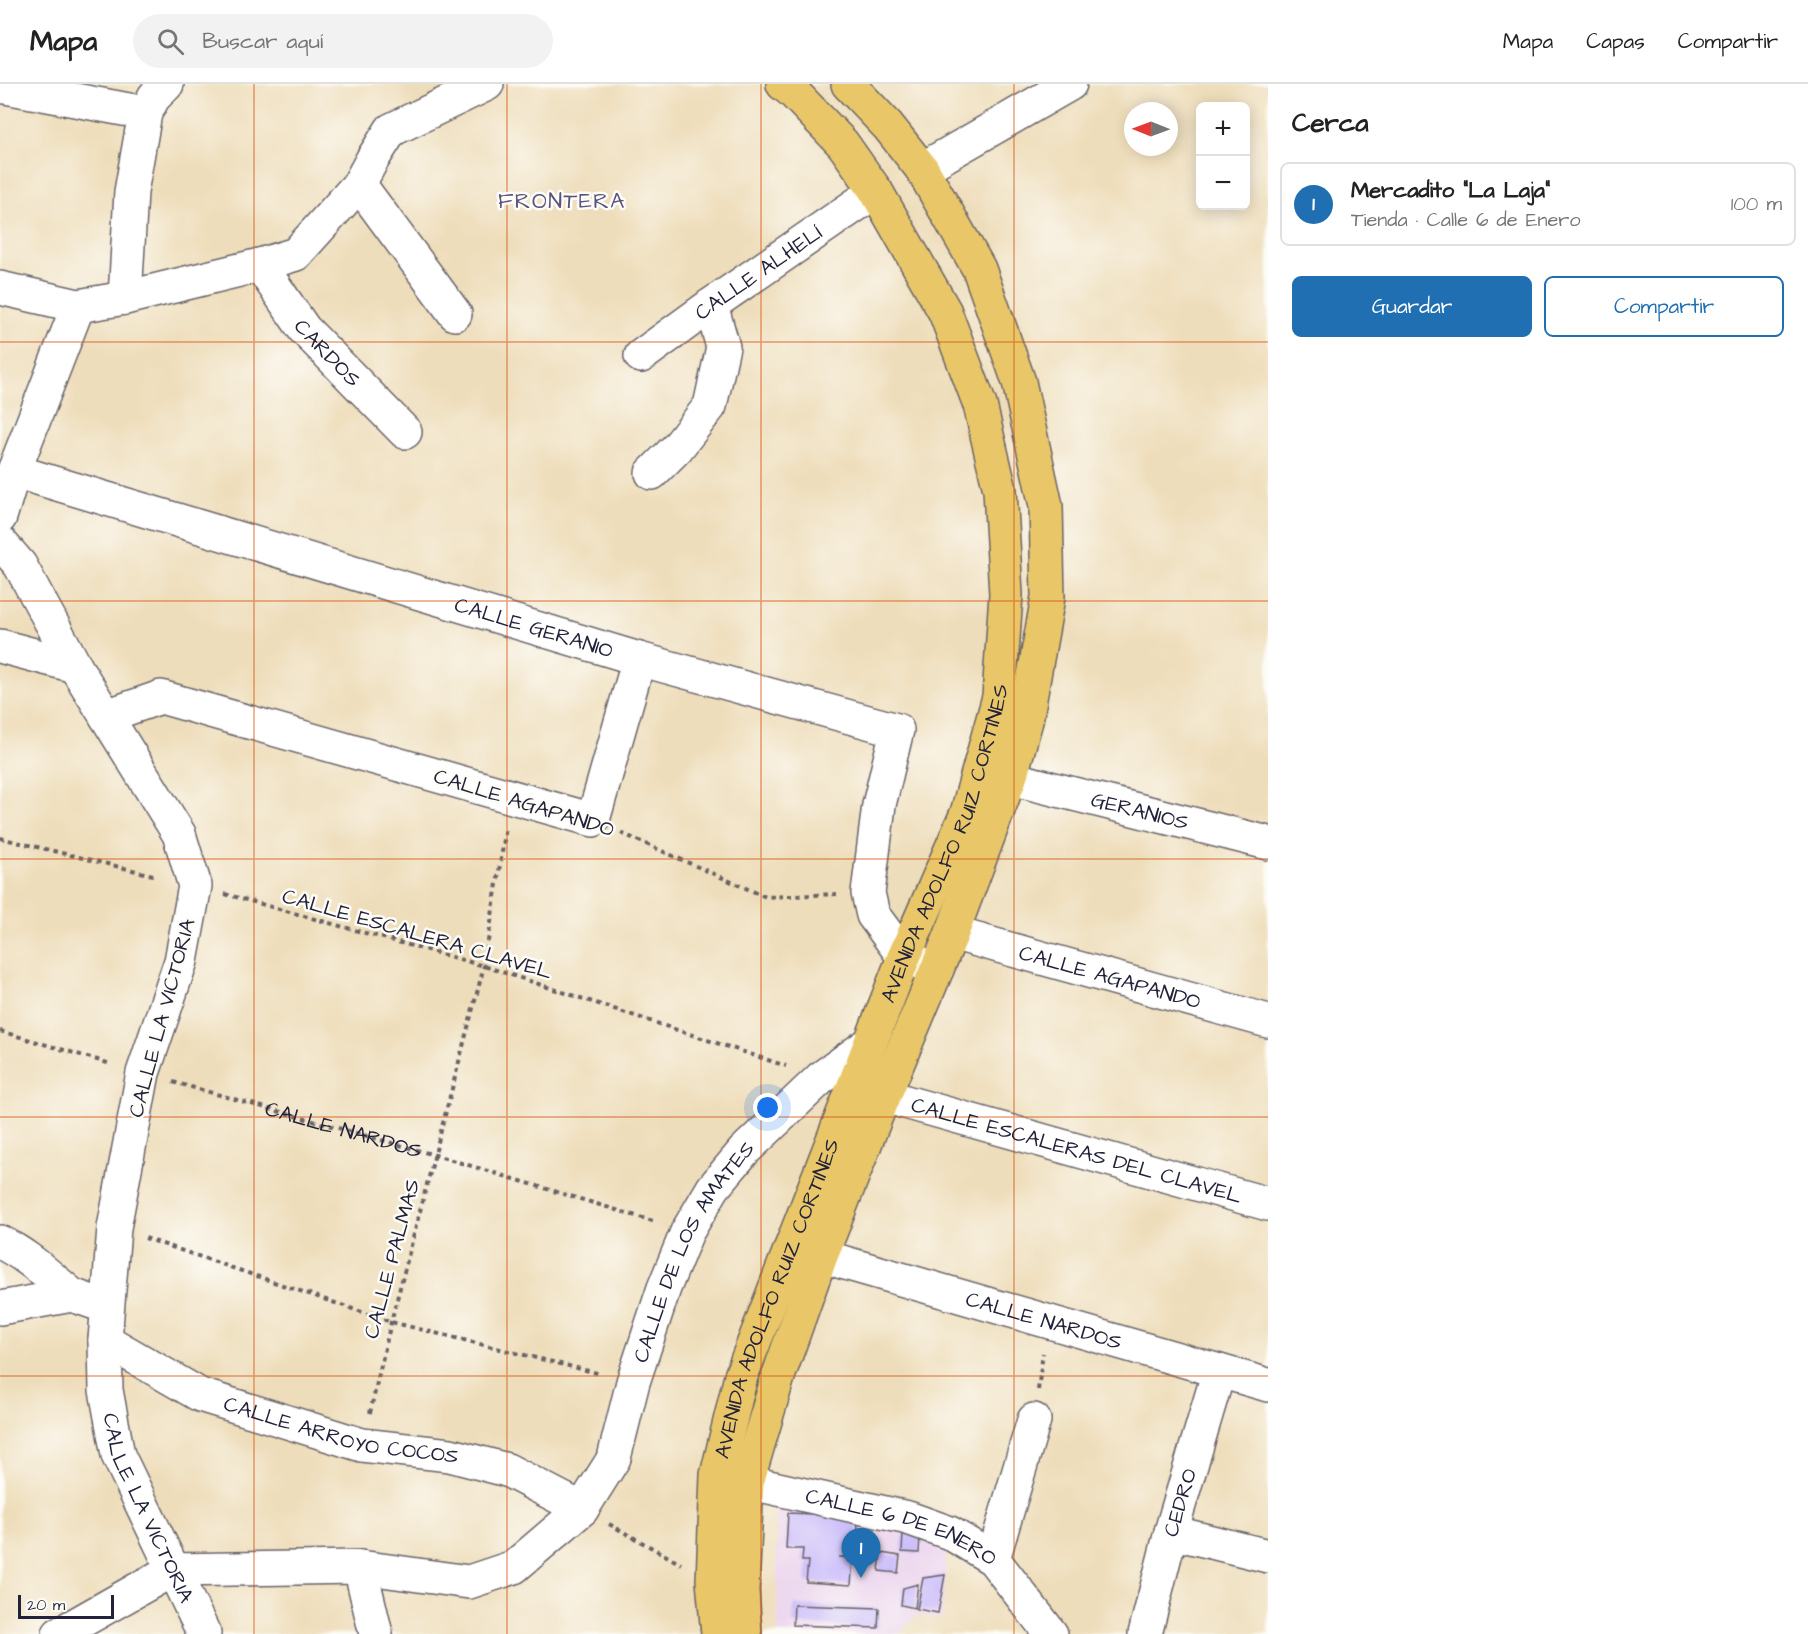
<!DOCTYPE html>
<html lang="es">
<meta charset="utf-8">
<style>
:root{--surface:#fff;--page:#f2f2f2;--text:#222;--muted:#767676;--line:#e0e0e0;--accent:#1f6fb2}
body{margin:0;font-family:"Architects Daughter",sans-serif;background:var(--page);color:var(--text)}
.controls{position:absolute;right:18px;top:18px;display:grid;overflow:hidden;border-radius:9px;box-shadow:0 3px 15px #0003}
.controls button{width:54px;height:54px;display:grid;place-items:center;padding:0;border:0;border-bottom:2px solid var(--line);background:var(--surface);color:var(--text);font:30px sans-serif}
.compass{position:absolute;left:1124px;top:18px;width:54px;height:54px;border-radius:50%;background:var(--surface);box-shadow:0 3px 15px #0003;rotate:271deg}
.scale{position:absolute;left:18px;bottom:15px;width:96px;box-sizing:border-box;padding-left:6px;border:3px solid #22223b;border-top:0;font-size:16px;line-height:21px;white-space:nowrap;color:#22223b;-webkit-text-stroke:4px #fdfcf7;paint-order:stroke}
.you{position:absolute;left:768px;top:1024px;width:21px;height:21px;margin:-15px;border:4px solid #fff;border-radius:50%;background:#1a73e8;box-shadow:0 0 0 9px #1a73e833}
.badge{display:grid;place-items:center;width:39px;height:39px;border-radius:50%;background:var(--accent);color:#fff;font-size:20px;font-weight:700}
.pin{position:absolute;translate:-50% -50px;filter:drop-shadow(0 2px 3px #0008)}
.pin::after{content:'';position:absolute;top:32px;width:21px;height:18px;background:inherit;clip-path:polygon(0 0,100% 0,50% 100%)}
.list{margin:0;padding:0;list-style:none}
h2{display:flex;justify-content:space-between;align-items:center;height:78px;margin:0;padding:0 24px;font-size:26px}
h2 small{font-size:20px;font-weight:400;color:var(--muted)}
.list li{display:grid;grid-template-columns:39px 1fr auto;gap:18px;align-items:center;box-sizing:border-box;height:84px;margin:0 12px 12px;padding:0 12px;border:2px solid var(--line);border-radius:9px}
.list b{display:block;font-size:22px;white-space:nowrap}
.list p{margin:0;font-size:20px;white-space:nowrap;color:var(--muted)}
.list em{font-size:20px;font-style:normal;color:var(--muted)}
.actions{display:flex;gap:12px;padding:18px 24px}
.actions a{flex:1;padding:14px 0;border:2px solid var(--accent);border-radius:9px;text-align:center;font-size:21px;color:var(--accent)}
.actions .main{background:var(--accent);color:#fff}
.icon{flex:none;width:33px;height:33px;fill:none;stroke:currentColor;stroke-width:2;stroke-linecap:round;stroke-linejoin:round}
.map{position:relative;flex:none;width:1268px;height:1550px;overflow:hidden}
header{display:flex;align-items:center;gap:36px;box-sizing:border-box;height:84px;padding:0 30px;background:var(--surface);border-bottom:2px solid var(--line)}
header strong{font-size:28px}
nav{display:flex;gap:33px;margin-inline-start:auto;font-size:21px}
.search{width:420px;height:54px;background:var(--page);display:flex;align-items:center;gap:15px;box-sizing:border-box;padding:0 21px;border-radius:33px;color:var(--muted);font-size:22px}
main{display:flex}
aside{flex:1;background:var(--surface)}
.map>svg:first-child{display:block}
</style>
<header>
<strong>Mapa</strong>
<div class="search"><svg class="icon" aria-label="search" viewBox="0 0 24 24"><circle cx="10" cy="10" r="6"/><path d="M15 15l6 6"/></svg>Buscar aquí</div>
<nav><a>Mapa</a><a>Capas</a><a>Compartir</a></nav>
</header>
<main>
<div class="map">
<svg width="1268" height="1550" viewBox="0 0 1268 1550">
<rect width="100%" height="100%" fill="#fdfcf7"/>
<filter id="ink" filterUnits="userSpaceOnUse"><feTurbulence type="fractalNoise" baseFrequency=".0167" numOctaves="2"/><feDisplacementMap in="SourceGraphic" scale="12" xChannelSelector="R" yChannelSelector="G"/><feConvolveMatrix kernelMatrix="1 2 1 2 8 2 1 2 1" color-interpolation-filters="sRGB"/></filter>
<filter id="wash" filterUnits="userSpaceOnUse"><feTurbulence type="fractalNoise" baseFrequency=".008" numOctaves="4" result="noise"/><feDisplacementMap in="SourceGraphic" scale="24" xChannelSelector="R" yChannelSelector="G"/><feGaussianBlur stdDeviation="1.35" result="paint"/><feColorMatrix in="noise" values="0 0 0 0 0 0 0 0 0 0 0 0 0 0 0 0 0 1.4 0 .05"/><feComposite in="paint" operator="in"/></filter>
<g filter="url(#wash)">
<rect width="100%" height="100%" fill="#eeddba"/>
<!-- built -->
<path fill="#ead1ed" d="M776 1418 947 1456 942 1535 917 1531 898 1550H778Z"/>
<g id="blocks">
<!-- building -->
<path fill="#bfaefb" d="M788 1429 858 1432 857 1473H839L853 1474 851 1501 806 1498 808 1477H802L803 1465H786Z
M903 1449 920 1450 919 1469 902 1468Z
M881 1469 900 1472 898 1489 879 1487Z
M945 1491 938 1529 917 1525 923 1494Z
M918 1500 915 1524 901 1521 903 1504Z
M794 1521 879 1524 878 1544 793 1541Z"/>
</g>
</g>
<g filter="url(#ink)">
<use href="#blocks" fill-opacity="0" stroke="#696367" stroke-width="1.5"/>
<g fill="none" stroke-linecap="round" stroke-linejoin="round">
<defs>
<g id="minor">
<path d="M0 2 145 29"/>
<path d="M922 85 1070 0"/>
<path d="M359 100 455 230"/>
<path id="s2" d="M260 181 304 245 405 348"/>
<path d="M0 204 78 222 125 214 260 181 296 170 359 100 372 76 391 46 487 0"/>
<path d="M125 214 131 108 145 29 154 13 167 0"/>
<path id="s3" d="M641 272 711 221 876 107"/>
<path id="s4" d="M14 387 639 575 897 646 879 721 868 809 873 831 904 873 937 885"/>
<path d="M652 389 677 364 710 322 723 263 711 221"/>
<path d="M0 433 14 387 78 222"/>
<path id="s5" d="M0 458 20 481 75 582 179 750 195 802 181 877 143 989 114 1144 105 1256 106 1306 118 1371 204 1550"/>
<path d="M0 562 75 582"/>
<path d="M106 632 161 613 593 736 639 575"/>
<path id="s6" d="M1010 694 1268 759"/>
<path id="s7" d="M952 849 1268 937"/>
<path id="s8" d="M884 1012 1268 1120"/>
<path d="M0 1158C27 1171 49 1192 72 1211"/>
<path id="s9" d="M821 1172 1268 1301"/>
<path d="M0 1224 72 1211 107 1223"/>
<path id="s10" d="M105 1256 200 1311 362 1361 450 1371 507 1386 582 1425"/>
<path id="s11" d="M720 1392 908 1434 950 1449 993 1475 1051 1550"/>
<path d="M1171 1448 1268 1472"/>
<path d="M993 1475 1034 1336"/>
<path d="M360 1483 376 1550"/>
<path id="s12" d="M59 1550 172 1486 360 1483 469 1498 514 1483 582 1425 614 1374 633 1298 664 1204 687 1148 713 1104 744 1067 821 994 870 959"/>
<path id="s13" d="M1145 1550 1171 1448 1219 1287"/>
</g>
<g id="major">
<path id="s14" d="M718 1550 713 1497 717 1391 741 1292 904 873 967 729 999 613 1006 510 1000 406 980 321 945 228 876 107 843 60 793 8 783 0"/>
<path d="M745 1550 742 1507 747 1398 778 1293 821 1172 884 1012 952 849 1010 694 1026 637 1048 513 1046 422 1019 298 979 185 922 85 888 42 848 0"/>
</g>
</defs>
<!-- minor casing -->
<use href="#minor" stroke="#696367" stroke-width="36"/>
<!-- major casing -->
<use href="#major" stroke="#696367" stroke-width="36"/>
<!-- path -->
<g stroke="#696367" stroke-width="4" stroke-dasharray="4.5 4.5" stroke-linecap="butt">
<path d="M621 749 766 813 837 810"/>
<path d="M0 754 157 792"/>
<path d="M225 810 484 882 786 982"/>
<path d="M0 947 111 980"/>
<path id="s1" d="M173 998 435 1071 656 1138"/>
<path d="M145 1154 391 1238 601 1290"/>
<path d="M1038 1306 1043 1269"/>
<path d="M370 1329 391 1238 484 882 506 743"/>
<path d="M609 1440 681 1480"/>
</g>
<!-- minor -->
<use href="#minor" stroke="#fff" stroke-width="33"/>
<!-- major -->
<use href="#major" stroke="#e9c769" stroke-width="33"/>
</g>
</g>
<!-- grid -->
<path fill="none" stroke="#d45411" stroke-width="1.5" stroke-opacity="0.55" d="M254 0V1550M507 0V1550M761 0V1550M1014 0V1550M0 258H1268M0 517H1268M0 775H1268M0 1033H1268M0 1292H1268"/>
<g text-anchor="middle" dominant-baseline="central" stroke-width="5" stroke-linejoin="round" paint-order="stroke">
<!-- street labels -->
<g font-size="21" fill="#22223b" stroke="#fdfcf7">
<text stroke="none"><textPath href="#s3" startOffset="144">CALLE ALHELÍ</textPath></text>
<text stroke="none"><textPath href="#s2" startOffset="111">CARDOS</textPath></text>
<text stroke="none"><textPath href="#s4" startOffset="543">CALLE GERANIO</textPath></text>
<text transform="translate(524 719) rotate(17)">CALLE AGAPANDO</text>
<text stroke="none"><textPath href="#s6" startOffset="134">GERANIOS</textPath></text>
<text stroke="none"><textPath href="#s14" startOffset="832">AVENIDA ADOLFO RUIZ CORTINES</textPath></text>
<text transform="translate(417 850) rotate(16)">CALLE ESCALERA CLAVEL</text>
<text stroke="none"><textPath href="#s7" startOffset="164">CALLE AGAPANDO</textPath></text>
<text transform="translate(162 934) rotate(-75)">CALLE LA VICTORIA</text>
<text stroke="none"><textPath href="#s1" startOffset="177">CALLE NARDOS</textPath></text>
<text stroke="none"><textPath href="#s8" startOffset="200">CALLE ESCALERAS DEL CLAVEL</textPath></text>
<text stroke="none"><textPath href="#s12" startOffset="848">CALLE DE LOS AMATES</textPath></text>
<text transform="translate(392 1175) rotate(-75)">CALLE PALMAS</text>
<text stroke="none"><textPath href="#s14" startOffset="346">AVENIDA ADOLFO RUIZ CORTINES</textPath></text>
<text stroke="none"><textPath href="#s9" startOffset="232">CALLE NARDOS</textPath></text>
<text stroke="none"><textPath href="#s10" startOffset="256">CALLE ARROYO COCOS</textPath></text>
<text stroke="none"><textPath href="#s13" startOffset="136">CEDRO</textPath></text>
<text stroke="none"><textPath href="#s5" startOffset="1038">CALLE LA VICTORIA</textPath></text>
<text stroke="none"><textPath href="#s11" startOffset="189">CALLE 6 DE ENERO</textPath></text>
</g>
<!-- neighbourhood labels -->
<g font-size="22" letter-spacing="1.5" fill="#59537e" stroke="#fdfcf7">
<text x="562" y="117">FRONTERA</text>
</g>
</g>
</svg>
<div class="controls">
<button>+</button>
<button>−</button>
</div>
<svg class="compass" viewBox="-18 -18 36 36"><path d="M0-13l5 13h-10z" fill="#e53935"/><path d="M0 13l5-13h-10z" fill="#767676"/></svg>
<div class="scale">20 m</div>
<div class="you"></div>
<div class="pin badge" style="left:861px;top:1494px">1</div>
</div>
<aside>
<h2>Cerca<small></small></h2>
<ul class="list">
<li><span class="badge">1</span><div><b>Mercadito &quot;La Laja&quot;</b><p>Tienda · Calle 6 de Enero</p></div><em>100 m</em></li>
</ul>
<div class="actions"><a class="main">Guardar</a><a>Compartir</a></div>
</aside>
</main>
